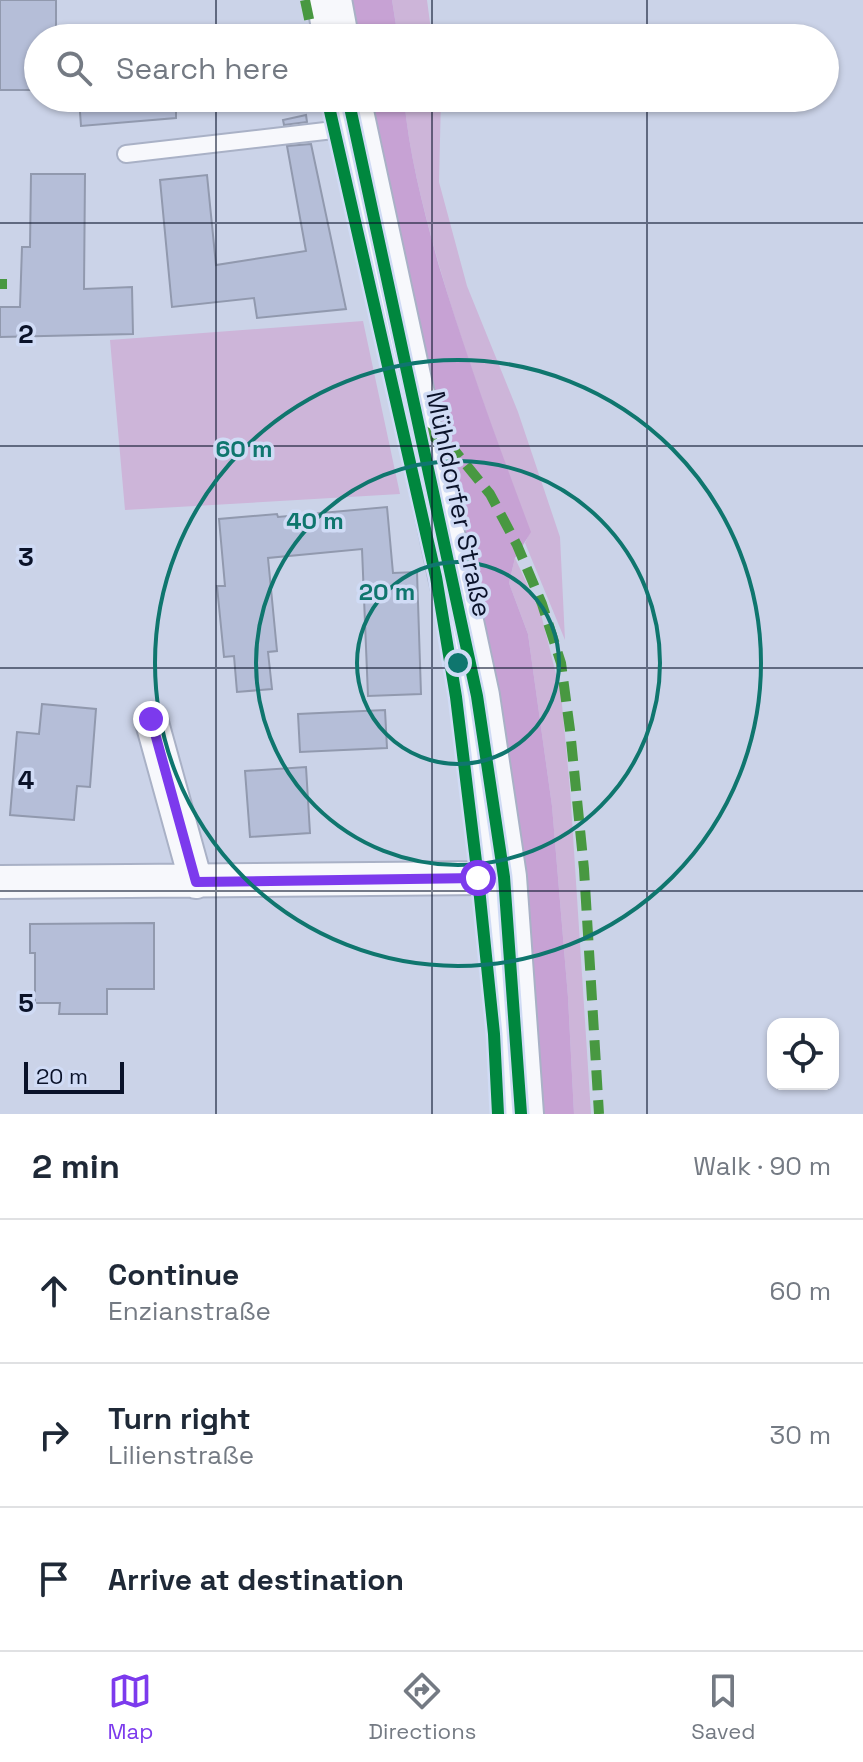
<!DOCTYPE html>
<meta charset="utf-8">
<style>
:root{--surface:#fff;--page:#f2f2f3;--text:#1f2937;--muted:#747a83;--line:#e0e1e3;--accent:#7c3aed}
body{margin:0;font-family:"Space Grotesk",sans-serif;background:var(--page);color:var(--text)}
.controls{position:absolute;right:24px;bottom:24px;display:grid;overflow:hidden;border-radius:16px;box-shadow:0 2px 6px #0004}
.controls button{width:72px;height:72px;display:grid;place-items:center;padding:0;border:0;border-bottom:2px solid var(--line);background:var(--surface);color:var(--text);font:40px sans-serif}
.scale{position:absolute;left:24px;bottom:20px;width:100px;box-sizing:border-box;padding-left:8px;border:4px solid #0a1229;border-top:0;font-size:22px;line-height:28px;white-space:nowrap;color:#0a1229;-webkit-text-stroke:6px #d0dbf5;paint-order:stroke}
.stop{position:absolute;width:24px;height:24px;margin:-18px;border:6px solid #7c3aed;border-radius:50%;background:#fff}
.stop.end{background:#7c3aed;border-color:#fff;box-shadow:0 2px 8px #0008}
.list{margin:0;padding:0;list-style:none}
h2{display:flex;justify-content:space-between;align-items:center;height:104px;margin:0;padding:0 32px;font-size:34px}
h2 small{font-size:26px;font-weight:400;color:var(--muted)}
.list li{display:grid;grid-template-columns:52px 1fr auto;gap:24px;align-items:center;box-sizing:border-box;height:144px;padding:0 32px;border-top:2px solid var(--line)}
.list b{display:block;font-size:30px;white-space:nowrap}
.list p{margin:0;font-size:26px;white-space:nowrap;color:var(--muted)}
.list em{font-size:26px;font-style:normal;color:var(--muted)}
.icon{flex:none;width:44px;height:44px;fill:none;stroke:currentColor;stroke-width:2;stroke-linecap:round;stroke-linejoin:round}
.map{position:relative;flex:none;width:863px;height:1114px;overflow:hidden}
.search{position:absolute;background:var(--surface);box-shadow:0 2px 6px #0004;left:24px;right:24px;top:24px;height:88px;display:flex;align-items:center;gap:20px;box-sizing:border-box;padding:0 28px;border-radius:44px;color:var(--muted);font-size:30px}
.sheet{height:536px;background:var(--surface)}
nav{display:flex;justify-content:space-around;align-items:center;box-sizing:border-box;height:112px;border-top:2px solid var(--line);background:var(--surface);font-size:22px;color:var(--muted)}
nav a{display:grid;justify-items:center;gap:4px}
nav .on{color:var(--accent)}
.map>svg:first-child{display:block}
</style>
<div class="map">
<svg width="863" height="1114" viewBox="0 0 863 1114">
<rect width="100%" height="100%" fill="#cbd3e8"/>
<!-- green -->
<path fill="#cdb5d9" d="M392 0H427L432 38H398Z
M404 98H441L439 182 467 286 518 412 560 537 565 640 525 543 530 532C498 444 465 356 439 265 424 211 409 155 404 98Z
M363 321 400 494 125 510 110 340Z
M515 558 541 614 561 694 570 789 591 1114H574L568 997 552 806 528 634 509 583Z"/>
<!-- forest -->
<path fill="#c7a2d4" d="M350 0H392L398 38H357Z
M370 98H404C409 155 424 211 439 266 466 356 498 444 531 532L515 558 509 583 528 634 552 806 568 997 574 1114H537Z"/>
<!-- building -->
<path fill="#b5bed8" stroke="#9199ae" stroke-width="2" d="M0 0H56V38H38V90H0Z
M79 98H176V118L81 126Z
M306 115 307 122 284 125 283 120Z
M311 144 346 309 257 318 254 298 172 307 160 180 207 175 216 265 306 251 287 146Z
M31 174H85L84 289 132 287 133 334 0 337V307H20L22 247H30Z
M387 507 393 573 417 572 421 694 368 696 362 549 268 558 277 651 268 652 272 689 237 692 234 656 224 657 217 586H225L219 519 277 514 278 517Z
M42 704 96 709 90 787 77 786 74 820 10 815 17 732 39 734Z
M385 710 387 748 300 752 298 714Z
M306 767 310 833 250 837 245 771Z
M154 923V989H107V1014H59L60 1003H35V953H30V924Z"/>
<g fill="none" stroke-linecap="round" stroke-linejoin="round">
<defs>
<path id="lane" d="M126 154 351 128"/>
<path id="street" d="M151 719 196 882
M0 882 489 878 504 877"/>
<path id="secondary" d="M329 0 336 38
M348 98 477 696 504 877 521 1114"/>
</defs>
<!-- lane casing -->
<use href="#lane" stroke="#a9b1c6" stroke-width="20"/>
<!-- street casing -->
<use href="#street" stroke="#a9b1c6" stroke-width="36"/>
<!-- secondary casing -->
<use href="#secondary" stroke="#a9b1c6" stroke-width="48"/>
<!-- lane -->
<use href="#lane" stroke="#f7f8fc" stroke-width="16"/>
<!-- street -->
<use href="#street" stroke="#f7f8fc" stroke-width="32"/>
<!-- secondary -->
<use href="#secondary" stroke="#f7f8fc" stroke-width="44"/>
<!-- quiet -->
<path stroke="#489841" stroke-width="10" stroke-dasharray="20 10" stroke-linecap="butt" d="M305 0 313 38
M0 284H7
M420 428 455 451 490 494 517 545 542 604 561 663 570 730 584 869 599 1114"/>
<defs>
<path id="cycleway" d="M327 98 436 577 456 697 478 878 494 1034 498 1114
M348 98 477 696 504 877 521 1114"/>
</defs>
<!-- cycleway casing -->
<use href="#cycleway" stroke="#d0dbf5" stroke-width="17"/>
<!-- cycleway -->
<use href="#cycleway" stroke="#00873e" stroke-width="12"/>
</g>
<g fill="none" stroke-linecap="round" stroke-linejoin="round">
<!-- route -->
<path stroke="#7c3aed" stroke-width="10" d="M151 719 196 882 478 878"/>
</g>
<!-- grid -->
<path fill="none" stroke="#0a1229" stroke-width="2" stroke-opacity="0.55" d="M216 0V38M432 0V38M647 0V38M216 98V1114M432 98V1114M647 98V1114M0 223H863M0 446H863M0 668H863M0 891H863"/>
<!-- distance rings -->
<g fill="none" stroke="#0f766e" stroke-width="4">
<circle cx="458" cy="663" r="101"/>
<circle cx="458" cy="663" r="202"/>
<circle cx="458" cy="663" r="303"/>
</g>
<g text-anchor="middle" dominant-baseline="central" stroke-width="7" stroke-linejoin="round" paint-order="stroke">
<!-- street labels -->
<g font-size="26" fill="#0a1229" stroke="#d0dbf5">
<text transform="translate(459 504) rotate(78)">Mühldorfer Straße</text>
</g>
</g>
<g font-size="26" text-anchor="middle" font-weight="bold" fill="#0a1229" stroke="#d0dbf5" stroke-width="7" stroke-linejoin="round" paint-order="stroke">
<text x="26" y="343">2</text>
<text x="26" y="566">3</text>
<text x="26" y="789">4</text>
<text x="26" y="1012">5</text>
</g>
<circle cx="458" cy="663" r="12" fill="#0f766e" stroke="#d0dbf5" stroke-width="4"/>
<g font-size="24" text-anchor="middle" font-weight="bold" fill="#0f766e" stroke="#d0dbf5" stroke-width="7" stroke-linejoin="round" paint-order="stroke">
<text x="244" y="457">60 m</text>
<text x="315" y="529">40 m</text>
<text x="387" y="600">20 m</text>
</g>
</svg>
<div class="controls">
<button><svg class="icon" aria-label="locate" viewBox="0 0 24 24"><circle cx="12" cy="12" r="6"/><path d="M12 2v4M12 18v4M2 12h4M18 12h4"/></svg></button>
</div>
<div class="scale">20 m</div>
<div class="stop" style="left:478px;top:878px"></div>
<div class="stop end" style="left:151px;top:719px"></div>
<div class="search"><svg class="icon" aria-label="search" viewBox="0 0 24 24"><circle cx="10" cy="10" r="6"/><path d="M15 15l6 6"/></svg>Search here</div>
</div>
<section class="sheet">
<h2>2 min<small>Walk · 90 m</small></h2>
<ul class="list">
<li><svg class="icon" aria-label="ahead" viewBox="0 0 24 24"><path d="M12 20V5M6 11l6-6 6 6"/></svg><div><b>Continue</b><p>Enzianstraße</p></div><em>60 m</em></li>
<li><svg class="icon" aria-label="right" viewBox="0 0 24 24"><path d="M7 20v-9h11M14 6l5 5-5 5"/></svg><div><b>Turn right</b><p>Lilienstraße</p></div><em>30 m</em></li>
<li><svg class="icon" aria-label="arrive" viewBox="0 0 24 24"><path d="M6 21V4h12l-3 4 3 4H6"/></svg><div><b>Arrive at destination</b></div></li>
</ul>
</section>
<nav>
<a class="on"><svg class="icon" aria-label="map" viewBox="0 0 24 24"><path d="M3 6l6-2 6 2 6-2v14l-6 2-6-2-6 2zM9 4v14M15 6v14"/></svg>Map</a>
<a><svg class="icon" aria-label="directions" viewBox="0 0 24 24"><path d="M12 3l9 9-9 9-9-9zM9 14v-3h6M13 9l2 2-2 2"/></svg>Directions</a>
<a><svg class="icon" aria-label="saved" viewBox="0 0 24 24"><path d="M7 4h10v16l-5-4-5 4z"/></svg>Saved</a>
</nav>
